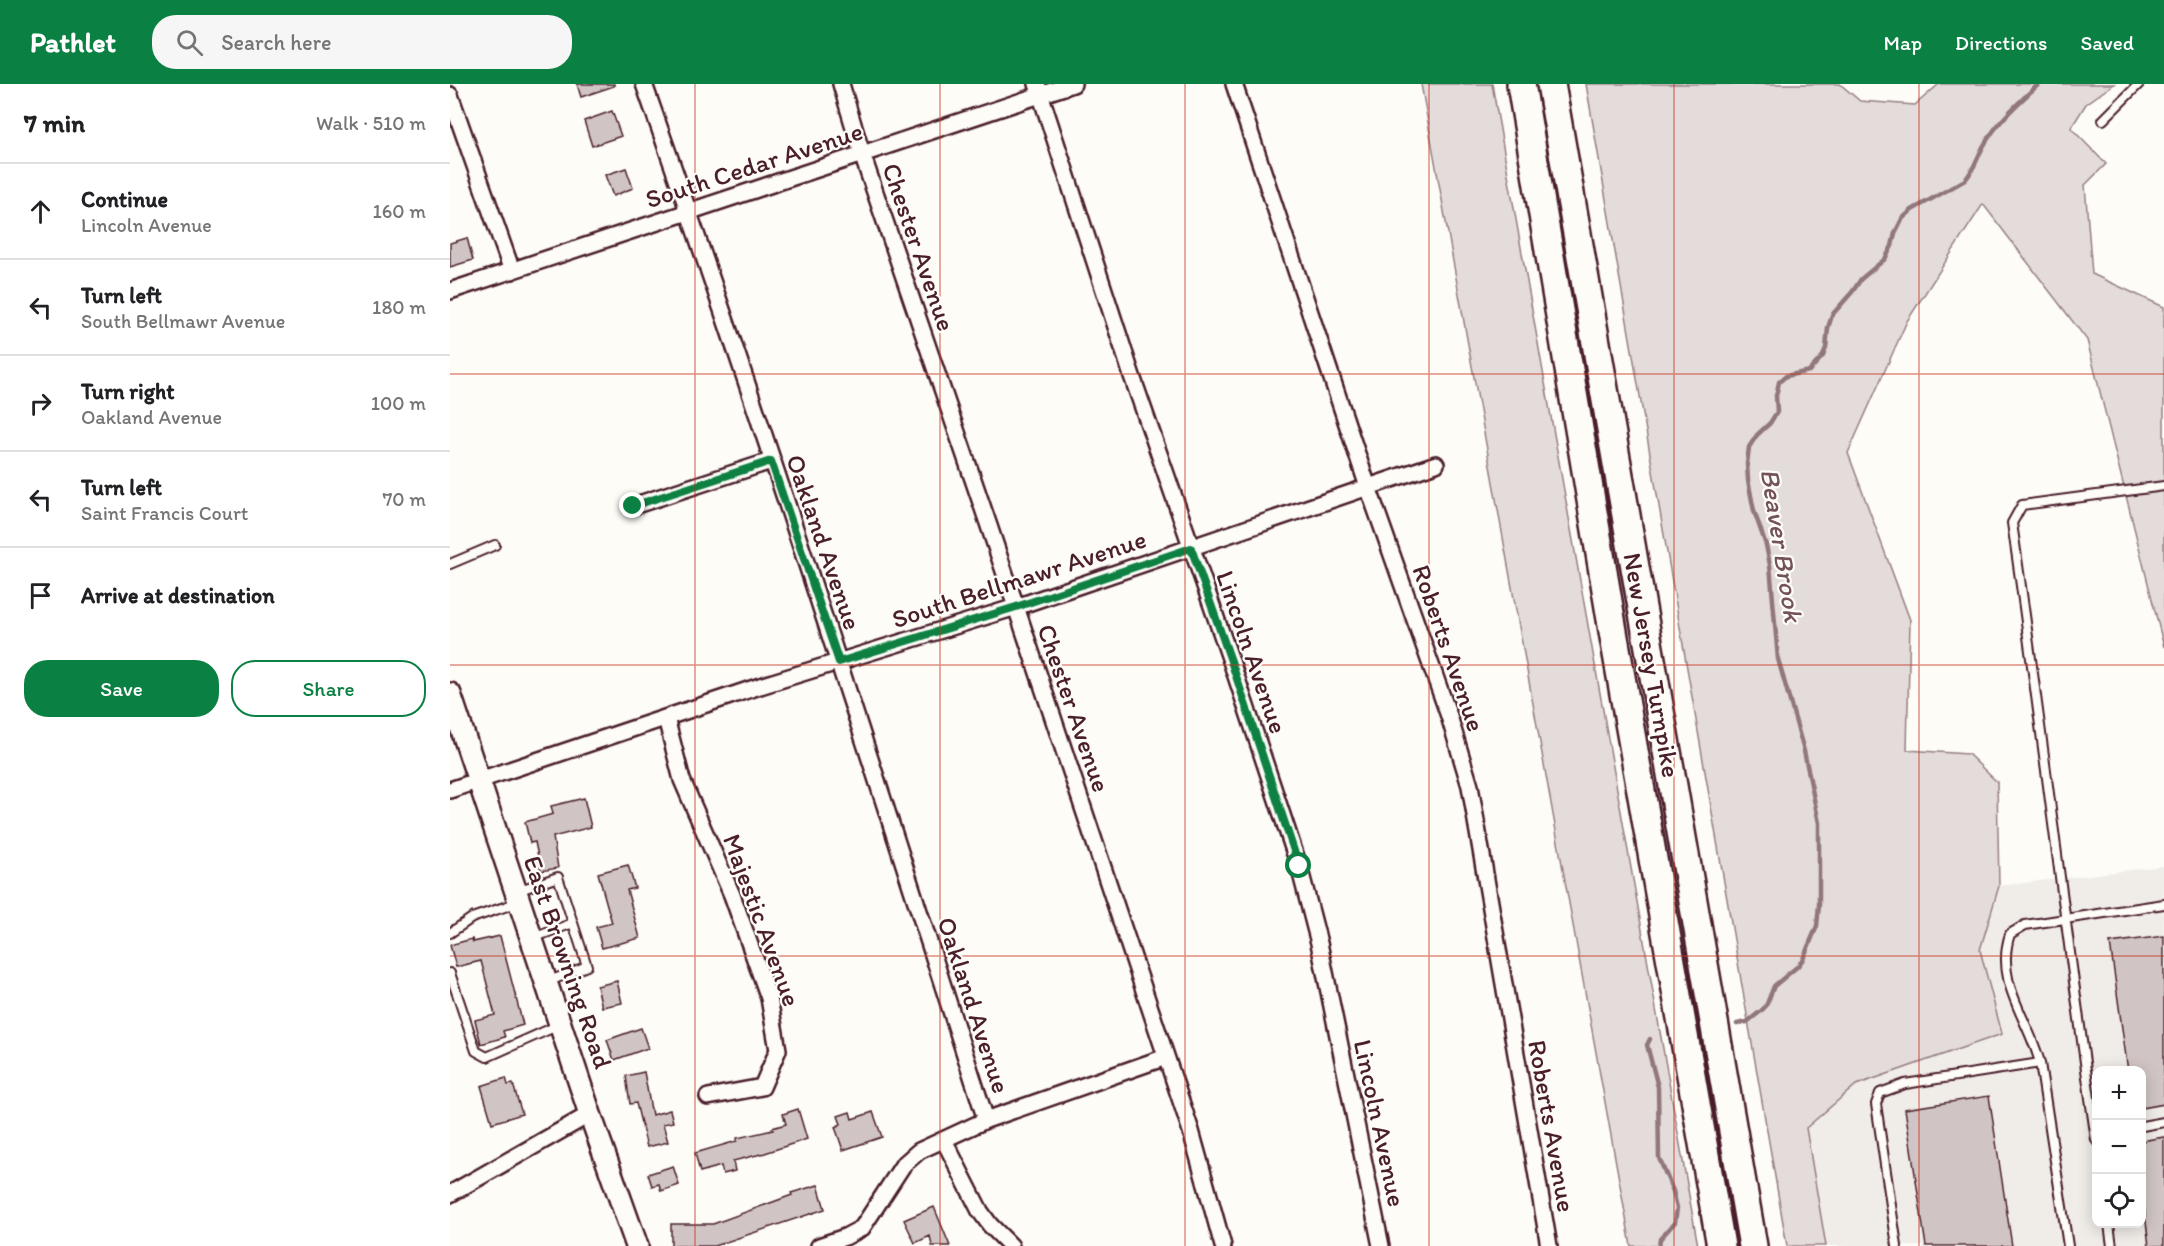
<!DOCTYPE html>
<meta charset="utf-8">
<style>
:root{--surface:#fff;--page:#f6f6f6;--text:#202124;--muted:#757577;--line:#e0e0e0;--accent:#0b8043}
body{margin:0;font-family:Itim,sans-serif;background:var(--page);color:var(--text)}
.controls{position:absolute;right:18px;bottom:18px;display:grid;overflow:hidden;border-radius:12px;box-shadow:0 3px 15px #0003}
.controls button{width:54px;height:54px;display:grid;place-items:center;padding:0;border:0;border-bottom:2px solid var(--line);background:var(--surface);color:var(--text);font:30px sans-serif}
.stop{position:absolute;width:18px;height:18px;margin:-14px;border:4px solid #0b8043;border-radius:50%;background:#fff}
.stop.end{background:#0b8043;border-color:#fff;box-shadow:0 2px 6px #0008}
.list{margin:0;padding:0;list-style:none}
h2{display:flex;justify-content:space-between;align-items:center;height:78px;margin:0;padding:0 24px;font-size:26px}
h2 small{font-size:20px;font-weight:400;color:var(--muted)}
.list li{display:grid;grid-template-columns:39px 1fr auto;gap:18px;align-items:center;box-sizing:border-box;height:96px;padding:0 24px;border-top:2px solid var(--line)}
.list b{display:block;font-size:22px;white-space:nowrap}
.list p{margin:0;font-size:20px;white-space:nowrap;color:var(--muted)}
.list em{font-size:20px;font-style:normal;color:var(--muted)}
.actions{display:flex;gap:12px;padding:18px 24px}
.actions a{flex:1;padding:14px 0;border:2px solid var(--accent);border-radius:24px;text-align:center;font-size:21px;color:var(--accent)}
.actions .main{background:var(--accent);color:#fff}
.icon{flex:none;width:33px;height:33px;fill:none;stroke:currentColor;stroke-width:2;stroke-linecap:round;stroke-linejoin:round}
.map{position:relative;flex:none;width:1714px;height:1162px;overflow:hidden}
header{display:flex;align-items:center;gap:36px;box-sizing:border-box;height:84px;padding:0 30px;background:var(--accent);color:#fff}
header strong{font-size:28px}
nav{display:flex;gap:33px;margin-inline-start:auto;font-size:21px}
.search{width:420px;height:54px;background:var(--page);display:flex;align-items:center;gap:15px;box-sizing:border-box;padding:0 21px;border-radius:24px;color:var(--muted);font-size:22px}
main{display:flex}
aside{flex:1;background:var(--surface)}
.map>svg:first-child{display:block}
</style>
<header>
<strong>Pathlet</strong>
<div class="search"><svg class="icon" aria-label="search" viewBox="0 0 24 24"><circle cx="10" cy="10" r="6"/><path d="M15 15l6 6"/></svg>Search here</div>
<nav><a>Map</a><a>Directions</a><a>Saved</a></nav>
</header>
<main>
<aside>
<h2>7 min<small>Walk · 510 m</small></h2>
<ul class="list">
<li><svg class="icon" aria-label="ahead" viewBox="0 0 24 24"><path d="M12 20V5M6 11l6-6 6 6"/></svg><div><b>Continue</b><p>Lincoln Avenue</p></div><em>160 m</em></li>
<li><svg class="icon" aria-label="left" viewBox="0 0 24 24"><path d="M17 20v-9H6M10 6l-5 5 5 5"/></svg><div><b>Turn left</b><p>South Bellmawr Avenue</p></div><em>180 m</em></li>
<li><svg class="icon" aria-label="right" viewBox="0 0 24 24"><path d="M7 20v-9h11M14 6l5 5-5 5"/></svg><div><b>Turn right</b><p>Oakland Avenue</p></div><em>100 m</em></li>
<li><svg class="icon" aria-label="left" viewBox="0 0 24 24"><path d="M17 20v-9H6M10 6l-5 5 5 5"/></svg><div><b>Turn left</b><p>Saint Francis Court</p></div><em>70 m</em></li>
<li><svg class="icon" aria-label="arrive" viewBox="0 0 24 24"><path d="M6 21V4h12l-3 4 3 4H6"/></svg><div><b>Arrive at destination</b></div></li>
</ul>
<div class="actions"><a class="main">Save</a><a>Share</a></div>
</aside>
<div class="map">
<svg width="1714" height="1162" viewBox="0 0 1714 1162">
<rect width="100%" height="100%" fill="#fdfcf7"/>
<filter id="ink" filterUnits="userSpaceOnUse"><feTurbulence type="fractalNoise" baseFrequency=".0167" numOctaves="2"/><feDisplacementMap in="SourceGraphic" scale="12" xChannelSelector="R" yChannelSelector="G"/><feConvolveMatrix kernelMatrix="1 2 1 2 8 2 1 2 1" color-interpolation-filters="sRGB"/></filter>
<g filter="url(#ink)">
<!-- built -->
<path fill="#f0ece8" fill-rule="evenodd" d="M1714 782V1162H1376L1356 1044 1406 1001 1552 950 1530 866 1549 802ZM1646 986H1692V1140H1646Z"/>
<!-- green -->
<path fill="#e3dcda" stroke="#967e82" stroke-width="1.5" d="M971 0H1042L1248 1162H1181Z
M1136 0H1390L1410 17 1465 21 1489 0H1664L1636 20 1621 44 1656 80 1635 101 1642 190 1714 223V563L1637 256 1533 120 1457 237 1398 369 1460 536 1457 666 1518 670 1547 698 1549 802 1530 866 1552 950 1406 1001 1356 1044 1376 1162H1337Z"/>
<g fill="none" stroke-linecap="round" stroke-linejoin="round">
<!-- stream -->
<path stroke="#91777b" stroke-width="4.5" d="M1287 940 1297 938 1311 927 1316 922 1324 902 1348 882 1353 875 1367 842 1369 821V739L1354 667 1328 575 1320 481 1316 461 1304 427 1298 396 1297 380 1299 363 1307 351 1320 339 1327 328 1326 312 1329 298 1336 292 1359 287 1373 272 1376 264 1378 244 1382 231 1403 207 1411 195 1435 175 1442 162 1445 149 1452 135 1462 126 1515 96C1524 86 1527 74 1533 63 1547 38 1568 19 1589 0
M1200 955 1197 961 1208 1003 1209 1074 1223 1107 1227 1124 1225 1138 1210 1155 1209 1162"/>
</g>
<!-- building -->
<path fill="#d0c5c4" stroke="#4a1f2b" stroke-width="1.5" d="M127 0H164V2L131 13Z
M162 27 171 52 142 62 134 37Z
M176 84 183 104 163 112 155 91Z
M17 154 23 176 0 183V159Z
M134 714 141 743 103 753 108 784 91 787 85 758 80 759 75 738 103 730 101 722Z
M178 781 185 804 177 806 190 854 152 864 146 843 162 839 148 789Z
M50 852 73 941 53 947 55 953 31 960 25 936 45 931 31 877 6 883 0 861 22 855 23 858Z
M1714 852V1020L1692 1024V987H1678L1660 859Z
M167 897 172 919 152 923 147 902Z
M191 944 198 964 164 976 157 956Z
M194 988 202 1031 220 1026 223 1038 213 1040 218 1058 197 1063 186 1019 180 1020 176 992Z
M56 994 58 1001 63 1000 72 1030 42 1039 31 1002Z
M1539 1012 1562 1162H1476L1455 1025Z
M348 1025 357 1055 315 1069 283 1077 285 1087 273 1090 271 1082 250 1088 245 1069 287 1057V1054L323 1046 322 1044 336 1040 333 1030Z
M400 1028 402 1035 423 1028 432 1053 393 1066 385 1043 391 1040 388 1032Z
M1714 1053V1162H1699L1692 1105V1057Z
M223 1082 229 1101 211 1107 209 1100 202 1102 198 1090Z
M368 1101 375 1125 264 1162H221V1140H263L342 1111 341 1109Z
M484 1123 500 1162H482L480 1152 465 1159 454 1136Z"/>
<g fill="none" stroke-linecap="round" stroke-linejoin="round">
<defs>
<path id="service" d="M1653 36 1689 0
M0 480 45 461
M67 807 108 793 137 882 97 898
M0 849 22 834 69 818
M83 854 123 839
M0 889 26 967 37 973 109 941
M1590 979 1618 1162
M1692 1042 1714 1038
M1646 1056C1616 851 1592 644 1562 439L1572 421 1714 402
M1659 1140 1662 1162
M1447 1162 1426 1020 1430 1009 1455 1000 1590 979C1579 935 1544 899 1560 850L1575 841 1714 820"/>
<path id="minor" d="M194 0C315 343 425 690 536 1036
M391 0 412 70 539 442 741 1047 773 1162
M587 0 682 292 781 577 849 782 869 859 931 1162
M784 0 918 403 999 632 1020 702 1099 1162
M0 11 62 187
M0 207 623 0
M183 422 321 377
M216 634 232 696 282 811 319 914 328 966 312 1003 258 1013
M0 706 310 602 566 523 986 380
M494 1056 530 1127 540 1141 561 1162
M0 1110 140 1030
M369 1162 395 1153 412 1144 453 1081 469 1067 536 1036 716 973"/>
<path id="secondary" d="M0 610 140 1030 187 1162"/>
<path id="motorway" d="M1071 0 1164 553 1271 1162
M1101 0 1303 1162"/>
</defs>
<!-- service casing -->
<use href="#service" stroke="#4a1f2b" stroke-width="12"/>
<!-- minor casing -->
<use href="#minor" stroke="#4a1f2b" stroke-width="20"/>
<!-- secondary casing -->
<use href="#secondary" stroke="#4a1f2b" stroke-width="26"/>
<!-- motorway casing -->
<use href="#motorway" stroke="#4a1f2b" stroke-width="32"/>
<!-- service -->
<use href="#service" stroke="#fdfcf7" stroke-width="8"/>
<!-- minor -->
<use href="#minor" stroke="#fdfcf7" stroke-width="15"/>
<!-- secondary -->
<use href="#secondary" stroke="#fdfcf7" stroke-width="21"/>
<!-- motorway -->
<use href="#motorway" stroke="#fdfcf7" stroke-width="27"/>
</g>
</g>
<g fill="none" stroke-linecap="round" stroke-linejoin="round" filter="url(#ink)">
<!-- route -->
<path stroke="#0b8043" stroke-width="8" d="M183 422 321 377 389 578 566 523 741 464 781 577 849 782"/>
</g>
<!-- grid -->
<path fill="none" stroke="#c8321e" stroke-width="1.5" stroke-opacity="0.55" d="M245 0V1162M490 0V1162M735 0V1162M979 0V1162M1224 0V1162M1469 0V1162M0 290H1714M0 581H1714M0 872H1714"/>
<g text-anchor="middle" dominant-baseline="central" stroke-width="4.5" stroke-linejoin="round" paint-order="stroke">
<!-- street labels -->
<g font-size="26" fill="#4a1f2b" stroke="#fdfcf7">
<text transform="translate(304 81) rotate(-18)">South Cedar Avenue</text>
<text transform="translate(469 163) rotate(71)">Chester Avenue</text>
<text transform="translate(374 458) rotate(71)">Oakland Avenue</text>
<text transform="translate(569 495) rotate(-18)">South Bellmawr Avenue</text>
<text transform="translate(999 564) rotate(71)">Roberts Avenue</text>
<text transform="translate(802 568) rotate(71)">Lincoln Avenue</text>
<text transform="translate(1202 581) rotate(80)">New Jersey Turnpike</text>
<text transform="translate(624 624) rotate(71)">Chester Avenue</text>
<text transform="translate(312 836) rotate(70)">Majestic Avenue</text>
<text transform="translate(118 878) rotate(71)">East Browning Road</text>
<text transform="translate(524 921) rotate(72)">Oakland Avenue</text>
<text transform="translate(930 1039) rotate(78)">Lincoln Avenue</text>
<text transform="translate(1102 1042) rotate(80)">Roberts Avenue</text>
</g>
<!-- water labels -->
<g font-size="27" font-style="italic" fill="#73525a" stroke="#fdfcf7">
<text transform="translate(1332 461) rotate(81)">Beaver Brook</text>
</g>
</g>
</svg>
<div class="controls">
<button>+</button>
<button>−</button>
<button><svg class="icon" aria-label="locate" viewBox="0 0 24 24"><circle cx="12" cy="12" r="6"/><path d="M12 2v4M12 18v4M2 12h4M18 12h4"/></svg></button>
</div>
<div class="stop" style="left:849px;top:782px"></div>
<div class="stop end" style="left:183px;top:422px"></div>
</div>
</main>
